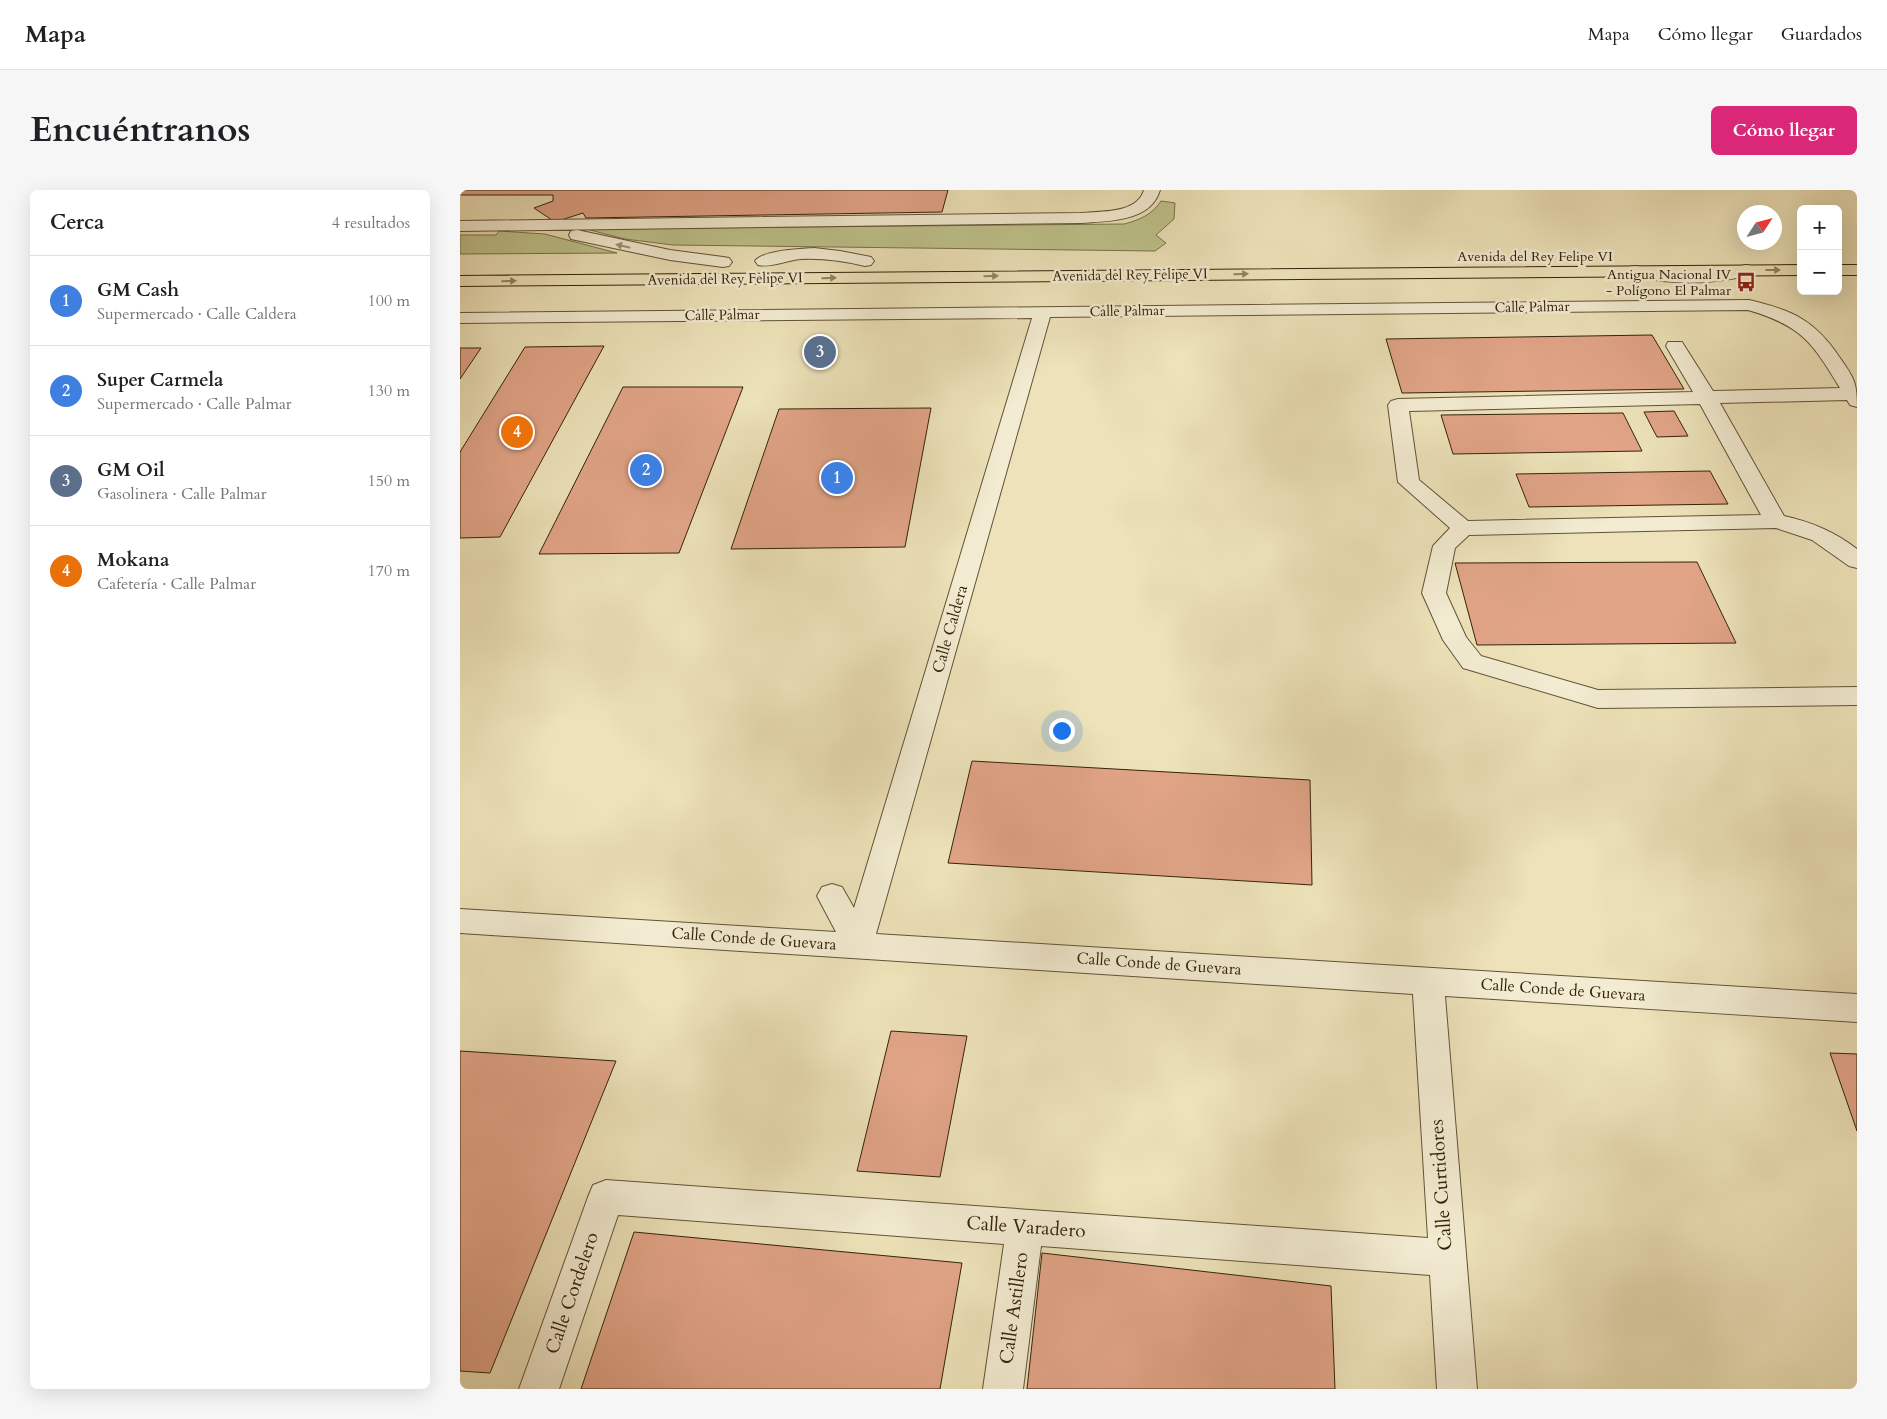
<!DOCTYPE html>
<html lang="es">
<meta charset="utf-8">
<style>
:root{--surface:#fff;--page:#f6f6f6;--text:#202124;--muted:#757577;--line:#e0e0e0;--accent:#db2777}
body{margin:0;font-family:Cardo,serif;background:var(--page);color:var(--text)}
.controls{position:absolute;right:15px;top:15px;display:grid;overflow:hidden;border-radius:8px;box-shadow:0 5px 20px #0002}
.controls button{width:45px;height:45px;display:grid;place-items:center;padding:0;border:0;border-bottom:1px solid var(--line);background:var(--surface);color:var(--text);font:25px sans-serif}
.compass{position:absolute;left:1277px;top:15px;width:45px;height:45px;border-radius:50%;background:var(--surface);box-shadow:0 5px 20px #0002;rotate:54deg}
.you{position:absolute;left:601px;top:540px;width:18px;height:18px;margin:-12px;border:4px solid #fff;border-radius:50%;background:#1a73e8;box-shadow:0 0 0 8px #1a73e833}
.badge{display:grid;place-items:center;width:32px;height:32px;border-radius:50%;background:var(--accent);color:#fff;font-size:16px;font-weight:700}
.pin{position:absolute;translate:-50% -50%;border:2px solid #fff;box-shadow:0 1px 5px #0006}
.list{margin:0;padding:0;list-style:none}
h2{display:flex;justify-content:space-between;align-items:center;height:65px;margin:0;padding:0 20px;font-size:21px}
h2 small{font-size:16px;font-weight:400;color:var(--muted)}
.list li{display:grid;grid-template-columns:32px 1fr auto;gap:15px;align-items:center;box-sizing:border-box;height:90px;padding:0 20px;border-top:1px solid var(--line)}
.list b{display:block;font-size:19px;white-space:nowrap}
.list p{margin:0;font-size:16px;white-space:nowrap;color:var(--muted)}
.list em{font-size:16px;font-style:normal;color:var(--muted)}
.map{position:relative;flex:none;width:1397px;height:1199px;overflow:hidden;border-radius:8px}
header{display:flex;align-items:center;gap:30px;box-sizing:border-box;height:70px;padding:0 25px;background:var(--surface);border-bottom:1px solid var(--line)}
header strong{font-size:24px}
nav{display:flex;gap:28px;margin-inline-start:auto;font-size:18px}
.intro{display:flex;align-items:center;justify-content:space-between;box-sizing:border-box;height:120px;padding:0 30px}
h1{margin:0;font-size:35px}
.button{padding:12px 22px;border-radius:8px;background:var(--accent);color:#fff;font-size:18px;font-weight:700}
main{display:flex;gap:30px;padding:0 30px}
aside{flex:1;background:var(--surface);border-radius:8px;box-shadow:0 5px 20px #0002}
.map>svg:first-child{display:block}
</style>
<header>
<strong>Mapa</strong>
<nav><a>Mapa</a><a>Cómo llegar</a><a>Guardados</a></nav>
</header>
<div class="intro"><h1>Encuéntranos</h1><a class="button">Cómo llegar</a></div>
<main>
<aside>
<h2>Cerca<small>4 resultados</small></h2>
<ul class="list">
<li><span class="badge" style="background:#3f7fe0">1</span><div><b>GM Cash</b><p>Supermercado · Calle Caldera</p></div><em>100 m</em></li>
<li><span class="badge" style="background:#3f7fe0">2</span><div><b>Super Carmela</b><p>Supermercado · Calle Palmar</p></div><em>130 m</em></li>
<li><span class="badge" style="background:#5c6f8a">3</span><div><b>GM Oil</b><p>Gasolinera · Calle Palmar</p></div><em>150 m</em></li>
<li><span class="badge" style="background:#e8710a">4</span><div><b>Mokana</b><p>Cafetería · Calle Palmar</p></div><em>170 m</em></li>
</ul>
</aside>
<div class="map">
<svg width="1397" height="1199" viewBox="0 0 1397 1199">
<rect width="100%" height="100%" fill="#ede2b9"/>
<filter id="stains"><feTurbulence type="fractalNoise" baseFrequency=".004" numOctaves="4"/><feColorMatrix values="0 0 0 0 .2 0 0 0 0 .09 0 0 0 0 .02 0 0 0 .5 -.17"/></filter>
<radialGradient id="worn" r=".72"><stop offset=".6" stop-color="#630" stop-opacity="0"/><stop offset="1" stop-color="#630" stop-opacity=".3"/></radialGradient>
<!-- green -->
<path fill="#bec28b" stroke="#79724a" d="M701 11 715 13 714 29 696 45 706 53 695 61 213 55 165 49 126 39 664 34C679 30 692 25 701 11Z
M39 41 85 44 157 63 0 64V45H36Z"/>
<!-- building -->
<path fill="#e1a487" stroke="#34230a" d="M0 0H488L482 22 126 28 123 23 95 32 74 18 93 11V5H0Z
M1192 145 1224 199 942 203 926 149Z
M144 156 40 347 0 348V262L65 157Z
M0 158H21L0 189Z
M163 197H283L219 363 79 364Z
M471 218 445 357 271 359 319 219Z
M1214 221 1228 246 1197 247 1184 222Z
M1163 223 1182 261 993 264 981 225Z
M1250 281 1268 314 1069 317 1056 284Z
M1237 372 1276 453 1017 455 995 373Z
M512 571 850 590 852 695 488 673Z
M431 841 507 846 480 987 397 981Z
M0 861 156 871 30 1183 0 1181Z
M1370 863 1397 864V941Z
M174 1042 502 1073 480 1199H121Z
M582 1063 871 1096 875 1199H567Z"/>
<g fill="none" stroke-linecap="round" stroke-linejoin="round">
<defs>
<path id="minor" d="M684 0H700C691 32 648 31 621 33L0 41V31L621 23C641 21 677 24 684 0Z
M117 40 210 60 263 67 269 68 272 72 269 76 263 77 210 70 111 49 109 45 111 41Z
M354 58 380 61 411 67 414 71 411 75 405 76C384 71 363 68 341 69 327 70 311 78 298 75L295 71C303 60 341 59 354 58Z
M1286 75 1292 76 1295 80 1292 84C1250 96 1211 95 1169 85L1166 81 1169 77 1175 76C1213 84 1248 84 1286 75Z
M1289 110C1332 120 1355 130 1380 168 1394 188 1397 192 1397 217L1390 215 1387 210 1260 213 1324 326C1352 332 1375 342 1397 359V378L1389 376 1352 350 1316 338 1009 345 995 358 986 403 1006 447 1021 466 1138 500 1397 497V515L1138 518 1003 478 983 450 962 403 973 356 990 338 938 292 928 215 931 211 938 209 1233 202 1206 156 1208 152H1222L1253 201 1380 198C1352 152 1342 136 1288 120L590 127 416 744 1397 804V832L985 806 1017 1199H977L970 1085 581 1056 563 1199H523L544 1054 158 1025 99 1199H59L128 1007 133 995 146 990 968 1048 953 804 0 743V719L376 742 357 706 362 697 372 694 382 697 394 718 572 128 0 133V123ZM1240 214 1301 325 1008 331 959 290 949 221Z"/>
<path id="major" d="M1341 75V85L0 96V86Z
M1378 75H1397V85H1378Z"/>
</defs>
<!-- minor casing -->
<use href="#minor" stroke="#625336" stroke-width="2"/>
<!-- major casing -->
<use href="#major" stroke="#34230a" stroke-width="2"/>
<!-- minor -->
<use href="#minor" fill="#f3ecd2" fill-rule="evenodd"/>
<!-- major -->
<use href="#major" fill="#ede2b9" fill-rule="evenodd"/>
</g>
<!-- one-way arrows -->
<defs><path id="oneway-solid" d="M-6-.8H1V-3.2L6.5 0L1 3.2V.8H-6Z" transform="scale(1.25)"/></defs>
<use fill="#9d9278" href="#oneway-solid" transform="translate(163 56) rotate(-167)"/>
<g fill="#908262">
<use href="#oneway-solid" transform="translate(1313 80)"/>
<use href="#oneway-solid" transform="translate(781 84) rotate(-1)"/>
<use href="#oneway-solid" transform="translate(531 86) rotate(-1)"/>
<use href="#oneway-solid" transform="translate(369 88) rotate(-1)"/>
<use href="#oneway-solid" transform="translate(49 91) rotate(-1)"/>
</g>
<!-- icons -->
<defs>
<symbol id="bus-bare" viewBox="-9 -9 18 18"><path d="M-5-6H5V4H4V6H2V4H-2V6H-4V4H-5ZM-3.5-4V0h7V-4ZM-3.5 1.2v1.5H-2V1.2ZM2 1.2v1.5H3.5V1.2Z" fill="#8f2418" stroke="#f3ecd2" stroke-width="2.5" paint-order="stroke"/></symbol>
</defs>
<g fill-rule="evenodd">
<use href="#bus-bare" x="1272" y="78" width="28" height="28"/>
</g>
<g text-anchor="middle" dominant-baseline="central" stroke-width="5" stroke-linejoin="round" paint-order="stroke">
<!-- far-street labels -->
<g font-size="14" fill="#34230a" stroke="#f3ecd2">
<text x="1075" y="66">Avenida del Rey Felipe VI</text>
<text transform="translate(670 85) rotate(-1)">Avenida del Rey Felipe VI</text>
<text transform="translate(265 89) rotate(-1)">Avenida del Rey Felipe VI</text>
<text transform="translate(1072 117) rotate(-1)">Calle Palmar</text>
<text transform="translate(667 121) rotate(-1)">Calle Palmar</text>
<text transform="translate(262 125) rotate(-1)">Calle Palmar</text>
</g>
<!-- far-poi labels -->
<g font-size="14" fill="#34230a" stroke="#f3ecd2" text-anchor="end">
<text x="1271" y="84">Antigua Nacional IV<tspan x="1271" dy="16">- Polígono El Palmar</tspan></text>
</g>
<!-- street labels -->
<g font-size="16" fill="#34230a" stroke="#f3ecd2">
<text transform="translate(490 439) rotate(-74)">Calle Caldera</text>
<text transform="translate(294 749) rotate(4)">Calle Conde de Guevara</text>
<text transform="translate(699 774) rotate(4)">Calle Conde de Guevara</text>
<text transform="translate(1103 800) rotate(4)">Calle Conde de Guevara</text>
</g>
<!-- near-street labels -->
<g font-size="19" fill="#34230a" stroke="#f3ecd2">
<text transform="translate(981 995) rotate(-94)">Calle Curtidores</text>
<text transform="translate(566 1037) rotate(4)">Calle Varadero</text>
<text transform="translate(112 1103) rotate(-71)">Calle Cordelero</text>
<text transform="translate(554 1118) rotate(-82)">Calle Astillero</text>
</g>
</g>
<rect width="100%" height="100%" filter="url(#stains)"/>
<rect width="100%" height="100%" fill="url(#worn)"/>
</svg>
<div class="controls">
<button>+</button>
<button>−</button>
</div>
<svg class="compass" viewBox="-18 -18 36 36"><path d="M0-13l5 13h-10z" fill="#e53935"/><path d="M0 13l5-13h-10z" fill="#757577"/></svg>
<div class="you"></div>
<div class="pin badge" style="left:377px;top:288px;background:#3f7fe0">1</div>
<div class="pin badge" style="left:186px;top:280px;background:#3f7fe0">2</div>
<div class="pin badge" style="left:360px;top:162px;background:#5c6f8a">3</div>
<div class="pin badge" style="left:57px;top:242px;background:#e8710a">4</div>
</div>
</main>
